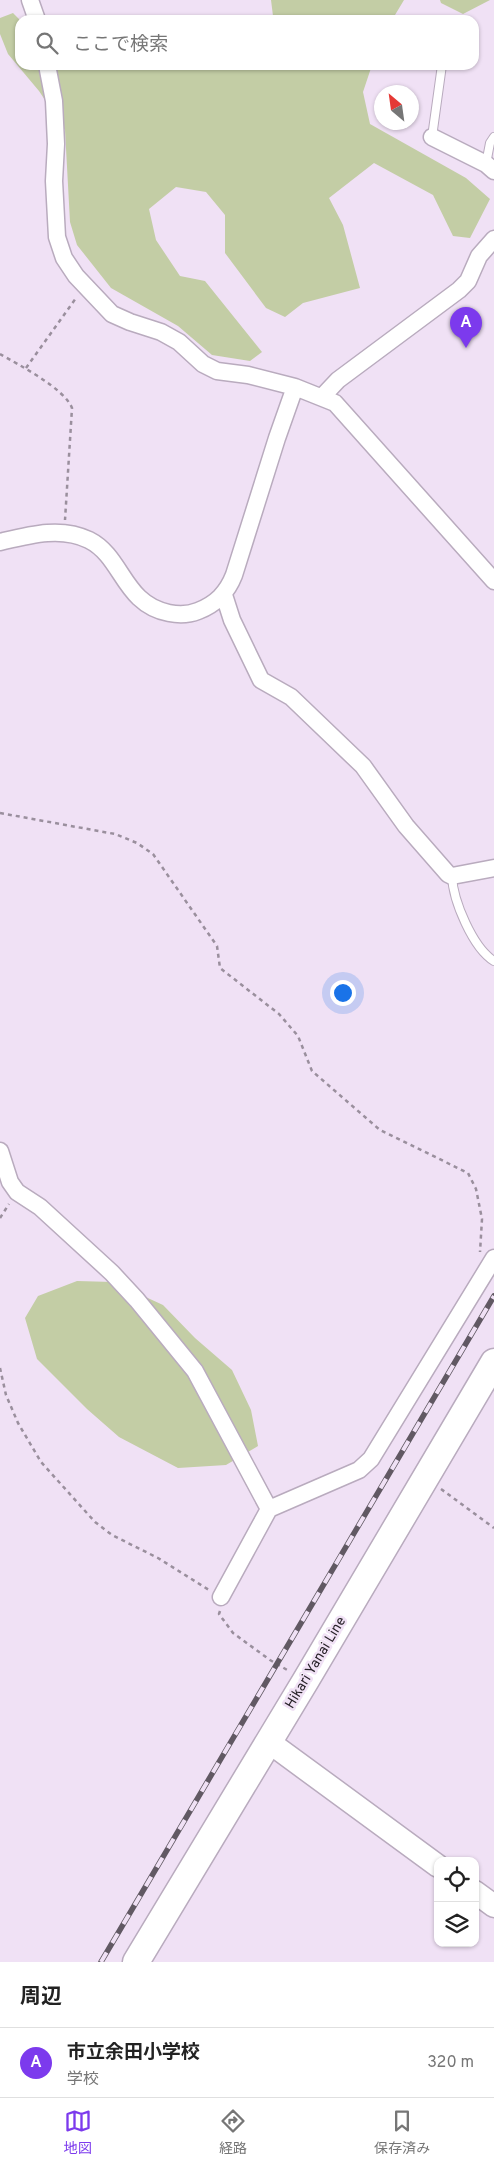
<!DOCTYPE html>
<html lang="ja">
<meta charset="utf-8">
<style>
:root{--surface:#fff;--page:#f6f6f6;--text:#222;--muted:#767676;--line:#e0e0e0;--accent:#7c3aed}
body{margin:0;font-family:Overpass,"Noto Sans JP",sans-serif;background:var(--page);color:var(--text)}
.controls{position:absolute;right:15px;bottom:15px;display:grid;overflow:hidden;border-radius:10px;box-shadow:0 1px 4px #0004}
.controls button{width:45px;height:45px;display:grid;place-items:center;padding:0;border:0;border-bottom:1px solid var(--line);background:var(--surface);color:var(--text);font:25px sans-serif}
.compass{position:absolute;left:374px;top:85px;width:45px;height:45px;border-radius:50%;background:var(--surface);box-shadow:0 1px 4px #0004;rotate:331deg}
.you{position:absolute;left:342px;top:992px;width:18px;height:18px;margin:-12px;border:4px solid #fff;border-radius:50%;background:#1a73e8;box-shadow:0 0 0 8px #1a73e833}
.badge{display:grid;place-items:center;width:32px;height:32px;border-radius:50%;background:var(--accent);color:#fff;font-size:16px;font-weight:700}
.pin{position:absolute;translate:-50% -41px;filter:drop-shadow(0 1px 2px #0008)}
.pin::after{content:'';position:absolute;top:26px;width:18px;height:15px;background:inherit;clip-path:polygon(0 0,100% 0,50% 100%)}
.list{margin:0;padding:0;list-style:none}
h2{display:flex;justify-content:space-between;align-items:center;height:65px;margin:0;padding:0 20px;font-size:21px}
h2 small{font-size:16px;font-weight:400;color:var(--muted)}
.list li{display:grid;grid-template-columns:32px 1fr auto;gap:15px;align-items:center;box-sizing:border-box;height:70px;padding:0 20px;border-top:1px solid var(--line)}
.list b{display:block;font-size:19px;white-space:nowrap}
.list p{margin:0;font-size:16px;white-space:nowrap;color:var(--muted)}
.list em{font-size:16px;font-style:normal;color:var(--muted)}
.icon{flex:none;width:28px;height:28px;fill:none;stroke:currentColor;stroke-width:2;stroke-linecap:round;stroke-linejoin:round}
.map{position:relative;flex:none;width:494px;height:1962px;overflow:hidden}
.search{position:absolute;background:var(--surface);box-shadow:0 1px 4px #0004;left:15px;right:15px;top:15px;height:55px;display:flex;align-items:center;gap:12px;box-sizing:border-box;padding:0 18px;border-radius:15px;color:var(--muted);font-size:19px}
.sheet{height:135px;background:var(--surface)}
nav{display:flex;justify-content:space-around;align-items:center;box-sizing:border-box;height:70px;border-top:1px solid var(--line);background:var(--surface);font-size:14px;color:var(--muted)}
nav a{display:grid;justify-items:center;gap:2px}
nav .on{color:var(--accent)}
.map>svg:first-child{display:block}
</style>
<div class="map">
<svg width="494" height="1962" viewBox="0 0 494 1962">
<rect width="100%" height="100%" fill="#f0e1f5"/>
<!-- green -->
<path fill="#c3cda5" d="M271 0H404L392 20H270L273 16Z
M440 0H490L463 14 441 3Z
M13 13 20 20V65H372L363 92 370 124 466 178 490 199 470 238 453 236 433 195 374 163 329 198 343 225 360 288 303 303 285 317 266 308 225 253V215L206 192 176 187 149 209 156 240 180 276 205 281 262 352 250 361 212 355 178 326 111 288 77 245 70 222 65 130 39 91 8 54 0 34V18Z
M77 1281 113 1282 163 1305 195 1338 232 1370 251 1410 258 1446 226 1465 178 1468 119 1437 87 1409 37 1359 25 1318 38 1296Z"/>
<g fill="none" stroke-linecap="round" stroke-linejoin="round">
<defs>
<path id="lane" d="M432 137 442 65
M486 164 490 143 494 137
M452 876C453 901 473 948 494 961"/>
<path id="street" d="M30 0 37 20
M47 65 54 101 56 144 54 181 57 237 64 258 76 276 112 314 130 322 161 332 179 342 203 364 217 371 248 375 295 387 335 403 494 581
M432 137 486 164 494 171
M322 397 338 380 459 290 468 281 479 256 494 239
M0 542C29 535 61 526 89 540 123 557 123 604 169 613 179 615 188 615 198 611 216 604 227 593 234 575L277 438 295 387
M224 595 232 620 261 680 291 697 363 766 406 826 448 874 452 876 494 868
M0 1151 10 1182 17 1192 40 1207 112 1273 137 1300 195 1371 269 1509
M221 1597 269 1509 359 1470 371 1459 494 1258"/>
<path id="secondary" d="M269 1742 438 1866
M475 1892 494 1906"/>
<path id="primary" d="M136 1962 306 1680 494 1362"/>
</defs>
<!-- lane casing -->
<use href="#lane" stroke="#b9abbe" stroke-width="10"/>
<!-- street casing -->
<use href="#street" stroke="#b9abbe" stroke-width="19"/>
<!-- secondary casing -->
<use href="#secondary" stroke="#b9abbe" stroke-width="25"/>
<!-- primary casing -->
<use href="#primary" stroke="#b9abbe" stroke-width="29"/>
<!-- path -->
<path stroke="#9a8f9d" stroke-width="2.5" stroke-dasharray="4 4" stroke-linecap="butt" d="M0 354C19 365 64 388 72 408L65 520
M26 368 76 298
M0 813 115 834 137 843 153 854 217 946 220 968 279 1014 298 1036 312 1071 380 1130 468 1173 476 1189 482 1219 480 1252
M0 1218 9 1204
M0 1368 6 1395 18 1423 41 1462 95 1522 112 1535 158 1558 209 1590
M441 1489 494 1528
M220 1611 219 1614 233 1633 270 1660 289 1671"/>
<!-- lane -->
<use href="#lane" stroke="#fff" stroke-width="8"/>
<!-- street -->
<use href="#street" stroke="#fff" stroke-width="16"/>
<!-- secondary -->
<use href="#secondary" stroke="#fff" stroke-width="22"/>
<!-- primary -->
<use href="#primary" stroke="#fff" stroke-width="26"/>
<defs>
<path id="rail" d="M101 1962 494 1296"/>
</defs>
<!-- rail casing -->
<use href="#rail" stroke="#615963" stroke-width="5.5"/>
<!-- rail -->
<use href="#rail" stroke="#f0e1f5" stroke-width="4" stroke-dasharray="11" stroke-linecap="butt"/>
</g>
<g text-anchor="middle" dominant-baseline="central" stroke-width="5" stroke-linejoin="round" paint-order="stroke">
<!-- street labels -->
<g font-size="14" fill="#282229" stroke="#f0e1f5">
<text transform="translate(316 1663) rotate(-59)">Hikari Yanai Line</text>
</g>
</g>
</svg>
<div class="controls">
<button><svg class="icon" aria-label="locate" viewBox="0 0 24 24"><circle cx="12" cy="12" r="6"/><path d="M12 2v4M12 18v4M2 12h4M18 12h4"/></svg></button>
<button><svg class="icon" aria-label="layers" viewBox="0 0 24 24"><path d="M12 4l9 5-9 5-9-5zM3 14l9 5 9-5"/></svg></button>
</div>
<svg class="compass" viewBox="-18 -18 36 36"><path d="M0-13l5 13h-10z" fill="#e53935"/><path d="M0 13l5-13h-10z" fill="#767676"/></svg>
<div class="you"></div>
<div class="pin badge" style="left:466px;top:348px">A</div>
<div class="search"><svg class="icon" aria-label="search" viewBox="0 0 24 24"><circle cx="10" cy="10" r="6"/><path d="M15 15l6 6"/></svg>ここで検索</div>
</div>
<section class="sheet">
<h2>周辺<small></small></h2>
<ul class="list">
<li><span class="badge">A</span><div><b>市立余田小学校</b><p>学校</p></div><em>320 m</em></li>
</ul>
</section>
<nav>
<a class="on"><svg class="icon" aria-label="map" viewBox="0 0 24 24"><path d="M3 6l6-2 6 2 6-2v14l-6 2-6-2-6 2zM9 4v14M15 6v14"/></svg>地図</a>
<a><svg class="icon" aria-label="directions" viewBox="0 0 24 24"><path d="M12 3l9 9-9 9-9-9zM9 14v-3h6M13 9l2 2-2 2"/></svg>経路</a>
<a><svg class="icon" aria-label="saved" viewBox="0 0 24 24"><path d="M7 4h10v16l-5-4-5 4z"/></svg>保存済み</a>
</nav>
